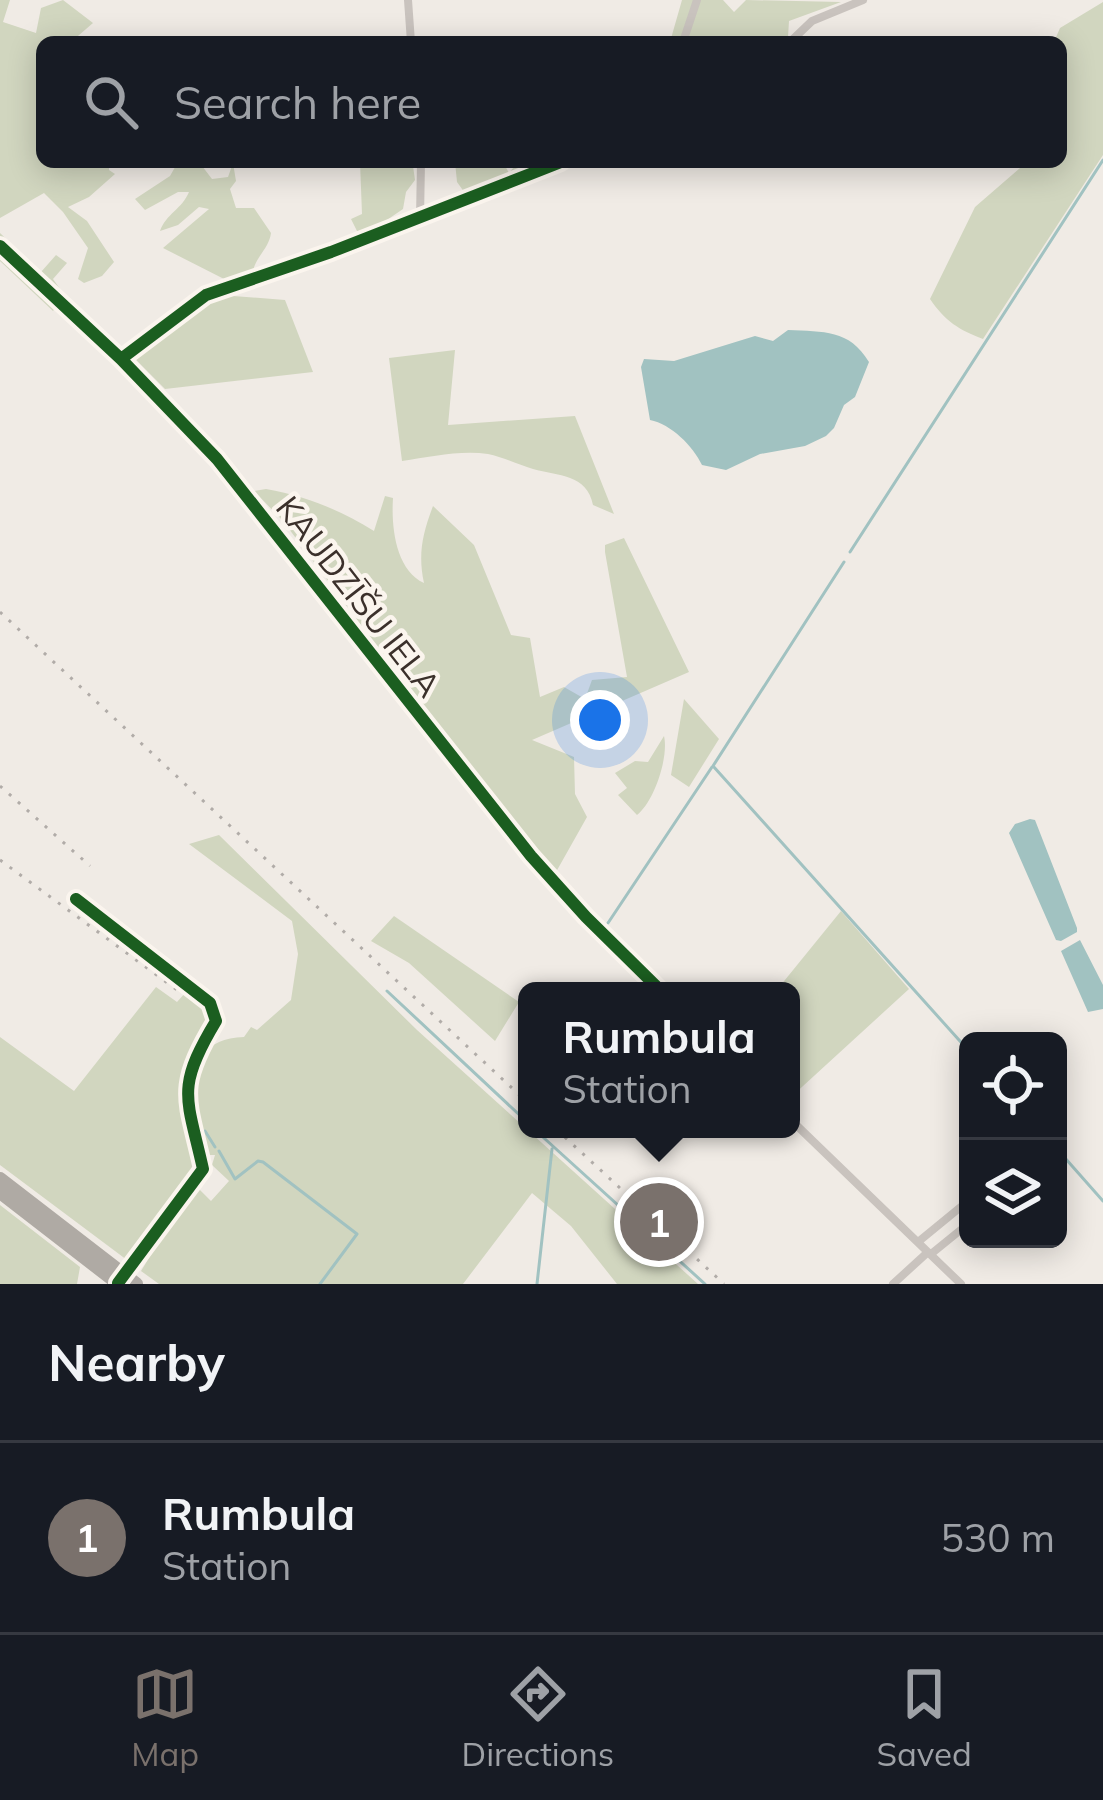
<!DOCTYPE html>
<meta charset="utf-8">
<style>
:root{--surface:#171b24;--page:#242831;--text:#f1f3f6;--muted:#9ea1a6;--line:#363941;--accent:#7a716c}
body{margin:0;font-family:Mulish,sans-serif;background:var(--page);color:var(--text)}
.controls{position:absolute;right:36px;bottom:36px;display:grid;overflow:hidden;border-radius:18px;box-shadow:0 6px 30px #0003}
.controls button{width:108px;height:108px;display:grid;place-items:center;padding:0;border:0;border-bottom:3px solid var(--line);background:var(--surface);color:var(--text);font:60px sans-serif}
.you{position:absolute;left:600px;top:720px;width:42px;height:42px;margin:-30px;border:9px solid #fff;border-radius:50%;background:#1a73e8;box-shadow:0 0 0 18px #1a73e833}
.badge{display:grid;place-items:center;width:78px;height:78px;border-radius:50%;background:var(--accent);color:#fff;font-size:39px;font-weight:700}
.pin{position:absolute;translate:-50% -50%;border:6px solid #fff;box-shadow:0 3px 12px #0006}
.popup{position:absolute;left:518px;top:982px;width:282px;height:156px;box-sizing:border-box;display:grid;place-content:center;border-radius:18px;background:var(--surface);filter:drop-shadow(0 3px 9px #0005);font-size:39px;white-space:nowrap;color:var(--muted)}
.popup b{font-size:45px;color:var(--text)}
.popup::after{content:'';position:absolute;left:50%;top:100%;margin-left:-24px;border:24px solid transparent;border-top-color:var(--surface)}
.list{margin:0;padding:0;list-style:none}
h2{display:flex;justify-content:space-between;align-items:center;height:156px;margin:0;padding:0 48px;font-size:51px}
h2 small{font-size:39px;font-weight:400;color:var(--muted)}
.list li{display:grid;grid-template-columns:78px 1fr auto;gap:36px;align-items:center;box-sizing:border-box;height:192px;padding:0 48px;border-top:3px solid var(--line)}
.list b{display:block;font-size:45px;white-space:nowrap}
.list p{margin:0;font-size:39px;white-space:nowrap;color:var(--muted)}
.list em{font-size:39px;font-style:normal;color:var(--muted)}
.icon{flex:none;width:66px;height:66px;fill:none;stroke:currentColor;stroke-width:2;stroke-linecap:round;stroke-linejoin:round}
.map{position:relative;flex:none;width:1103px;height:1284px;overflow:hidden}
.search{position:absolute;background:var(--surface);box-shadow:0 6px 30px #0003;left:36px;right:36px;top:36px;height:132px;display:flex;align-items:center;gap:30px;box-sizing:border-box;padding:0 42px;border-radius:18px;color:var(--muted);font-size:45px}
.sheet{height:348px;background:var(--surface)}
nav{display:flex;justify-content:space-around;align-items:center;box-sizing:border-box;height:168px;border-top:3px solid var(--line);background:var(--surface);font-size:33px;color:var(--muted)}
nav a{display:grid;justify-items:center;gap:6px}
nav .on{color:var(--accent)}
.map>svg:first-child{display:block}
</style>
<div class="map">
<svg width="1103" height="1284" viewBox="0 0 1103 1284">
<rect width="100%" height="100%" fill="#f0ebe5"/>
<!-- green -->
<path fill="#d1d6bf" d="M0 0H10L3 22 36 33 41 8 63 0 93 23 71 42H42V162H119L109 163V170L115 174 89 197 68 207 87 221 114 262 102 276 84 283 78 279 88 248 63 212 44 193 0 218Z
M682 0H723L734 12 746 0 841 2 789 21 788 37 784 42H670Z
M1103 2V155L983 339C959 330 945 321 930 299L975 207 1027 162H1061V42H1054L1060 28Z
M178 162H199L212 179 228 177 233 163 236 181 230 189 236 208H254L271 233C269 249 255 257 253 272L228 281 163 248 209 209 199 207 178 225 160 231C166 214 182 209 189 192H178L145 210 135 199 170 176Z
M360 162H403L413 166 415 180 406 192 403 209 381 224 358 233 351 219 362 214Z
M455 162H503L509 173 518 162 528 165 507 180 467 196 457 182Z
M0 233 41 272 56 255 67 263 53 279 65 296 53 311 0 261Z
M220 295 285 300 313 372 165 389 135 359Z
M455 350 448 425 575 416 614 514 593 505C587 474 558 476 533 469 519 465 503 457 488 454 460 450 430 457 402 461L389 358Z
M266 489C306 496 340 510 374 531L385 496 393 498C391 528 396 570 424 583 418 555 422 535 433 506L474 545 511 635 530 638 540 697 564 687 585 699 592 680 627 677 605 552V545L624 538 689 672 532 740 574 757 575 794 587 817 556 872 445 737 283 521 254 491Z
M684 699 719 739 689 787 671 775Z
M664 736C669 757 654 802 637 815L618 795 627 788 615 773 635 761 648 762Z
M219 835 417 1030 698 1284H617L571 1226 532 1193 463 1284H159L141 1271 163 1235 199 1189 211 1201 229 1181 212 1165 215 1155H204C193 1110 173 1040 244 1037L251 1027 257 1030 291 1000 298 954 292 921 189 844Z
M841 911 909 989 791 1097V991H776Z
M394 916 519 1002 495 1041 409 963 371 941Z
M156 987 177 1002 186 992C231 1024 185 1051 181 1094 179 1115 190 1149 196 1170L182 1195 127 1260 0 1165V1037L74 1091Z
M0 1205 80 1267 77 1284H0Z"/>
<!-- water -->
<path fill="#a1c2c1" d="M788 330C824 332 849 329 869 362L855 397 844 405 834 428 826 436 805 446 760 454 726 470 702 465C693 446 671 424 650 420L641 367 644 359 674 361 755 336 773 341Z
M1030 819 1035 820 1077 928V932L1061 941 1056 940 1009 833 1015 824Z
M1080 940 1103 985V1009L1088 1012 1061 951Z"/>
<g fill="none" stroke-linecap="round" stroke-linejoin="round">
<!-- stream -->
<path stroke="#a1c2c1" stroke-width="3" d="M850 552 1103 160
M844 562 713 766 968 1050
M608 923 712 767
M387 991 527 1122
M534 1129 705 1284
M205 1131 215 1147
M219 1151 235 1179 258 1161 263 1162 357 1234 320 1284
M1065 1158 1103 1201
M537 1284 552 1149"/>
<!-- minor -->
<path stroke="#c9c3be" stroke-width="8" d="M408 0 411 42
M683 42 697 0
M790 42 812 21 863 0
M420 218 421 162
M0 246 121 359 217 459 531 856 586 917 661 991
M121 359 206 295 331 252 561 162
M76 899 210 1003 216 1021C175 1089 187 1097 203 1169L123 1277
M791 1120 961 1284
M918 1242 968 1201
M931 1254 968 1224
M893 1284 928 1252"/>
<!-- highway -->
<path stroke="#afaaa4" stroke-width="14" d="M0 1179 136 1284
M0 1192 119 1284"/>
<!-- rail -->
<path stroke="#b1aca8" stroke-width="3" stroke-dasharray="3 9" stroke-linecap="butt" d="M0 612 527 1102
M0 786 90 866
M0 860 177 990
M556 1129 724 1284"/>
<defs>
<path id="cycleway" d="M0 246 121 359 217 459 531 856 586 917 661 991
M121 359 206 295 331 252 561 162
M76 899 210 1003 216 1021C175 1089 187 1097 203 1169L118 1283"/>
</defs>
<!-- cycleway casing -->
<use href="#cycleway" stroke="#fbf5ee" stroke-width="20"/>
<!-- cycleway -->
<use href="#cycleway" stroke="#1b5e20" stroke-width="12"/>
</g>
<g text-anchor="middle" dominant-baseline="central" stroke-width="9" stroke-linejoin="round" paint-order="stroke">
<!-- street labels -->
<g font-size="33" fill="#3b302b" stroke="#fbf5ee">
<text transform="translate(359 596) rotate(52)">KAUDZĪŠU IELA</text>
</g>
</g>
</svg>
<div class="controls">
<button><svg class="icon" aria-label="locate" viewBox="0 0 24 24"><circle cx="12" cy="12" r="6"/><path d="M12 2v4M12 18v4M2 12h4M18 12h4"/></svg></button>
<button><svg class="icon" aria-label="layers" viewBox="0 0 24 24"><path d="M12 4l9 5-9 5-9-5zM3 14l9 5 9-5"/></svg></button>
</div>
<div class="you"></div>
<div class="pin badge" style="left:659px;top:1222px">1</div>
<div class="popup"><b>Rumbula</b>Station</div>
<div class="search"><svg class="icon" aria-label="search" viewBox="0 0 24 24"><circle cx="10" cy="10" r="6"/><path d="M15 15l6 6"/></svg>Search here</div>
</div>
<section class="sheet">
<h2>Nearby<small></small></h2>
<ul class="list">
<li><span class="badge">1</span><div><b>Rumbula</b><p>Station</p></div><em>530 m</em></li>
</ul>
</section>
<nav>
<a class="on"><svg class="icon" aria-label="map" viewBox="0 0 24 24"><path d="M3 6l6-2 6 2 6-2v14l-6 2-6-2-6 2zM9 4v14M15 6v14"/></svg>Map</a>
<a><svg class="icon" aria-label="directions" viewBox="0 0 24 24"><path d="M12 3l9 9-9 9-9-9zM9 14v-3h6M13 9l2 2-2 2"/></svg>Directions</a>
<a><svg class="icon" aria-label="saved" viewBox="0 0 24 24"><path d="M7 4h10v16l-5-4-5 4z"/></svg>Saved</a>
</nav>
